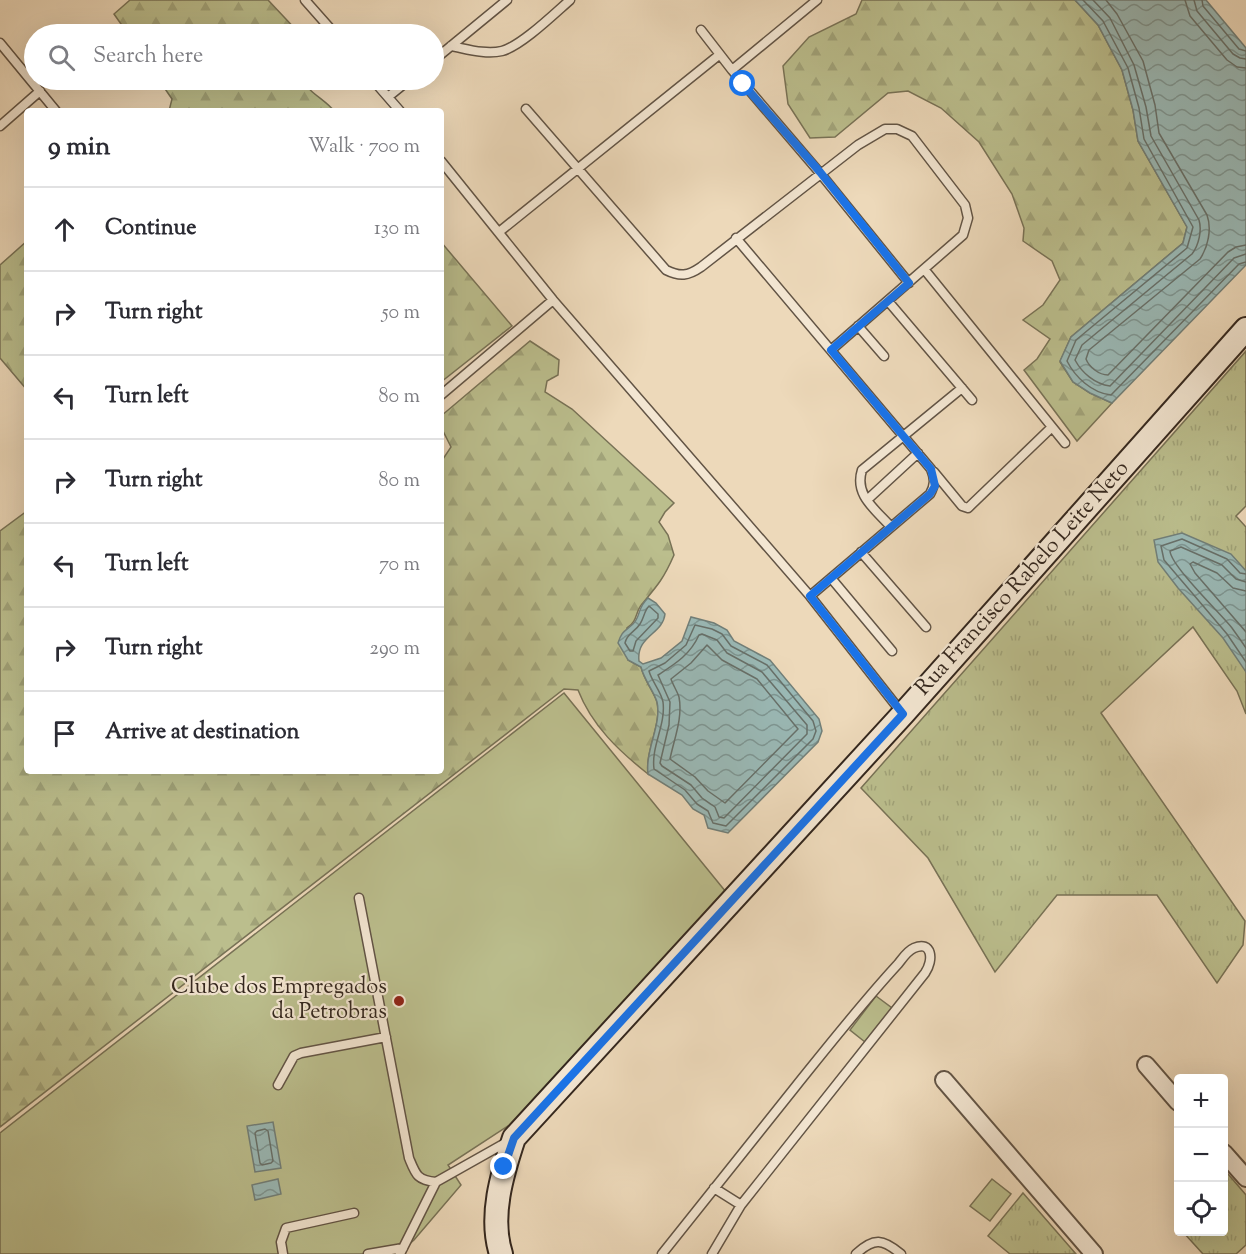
<!DOCTYPE html>
<meta charset="utf-8">
<style>
:root{--surface:#fff;--page:#f2f2f3;--text:#2b2b33;--muted:#7c7c81;--line:#e1e1e2}
body{margin:0;font-family:"Sorts Mill Goudy",serif;background:var(--page);color:var(--text)}
.controls{position:absolute;right:18px;bottom:18px;display:grid;overflow:hidden;border-radius:6px;box-shadow:0 6px 24px #0002}
.controls button{width:54px;height:54px;display:grid;place-items:center;padding:0;border:0;border-bottom:2px solid var(--line);background:var(--surface);color:var(--text);font:30px sans-serif}
.stop{position:absolute;width:18px;height:18px;margin:-14px;border:4px solid #1a73e8;border-radius:50%;background:#fff}
.stop.end{background:#1a73e8;border-color:#fff;box-shadow:0 2px 6px #0008}
.list{margin:0;padding:0;list-style:none}
h2{display:flex;justify-content:space-between;align-items:center;height:78px;margin:0;padding:0 24px;font-size:26px}
h2 small{font-size:20px;font-weight:400;color:var(--muted)}
.list li{display:grid;grid-template-columns:39px 1fr auto;gap:18px;align-items:center;box-sizing:border-box;height:84px;padding:0 24px;border-top:2px solid var(--line)}
.list b{display:block;font-size:22px;white-space:nowrap}
.list em{font-size:20px;font-style:normal;color:var(--muted)}
.icon{flex:none;width:33px;height:33px;fill:none;stroke:currentColor;stroke-width:2;stroke-linecap:round;stroke-linejoin:round}
.map{position:relative;flex:none;width:1246px;height:1254px;overflow:hidden}
.search{position:absolute;background:var(--surface);box-shadow:0 6px 24px #0002;left:24px;top:24px;width:420px;height:66px;display:flex;align-items:center;gap:15px;box-sizing:border-box;padding:0 21px;border-radius:33px;color:var(--muted);font-size:22px}
.panel{position:absolute;background:var(--surface);box-shadow:0 6px 24px #0002;left:24px;top:108px;width:420px;height:666px;border-radius:6px}
.map>svg:first-child{display:block}
</style>
<div class="map">
<svg width="1246" height="1254" viewBox="0 0 1246 1254">
<defs>
<pattern id="grass-tufts" width="24" height="20" patternUnits="userSpaceOnUse" patternTransform="scale(1.5)"><rect width="24" height="20" fill="#bbbe8d"/><path d="M3 7l-1-3M5 7V3M7 7l1-3M15 17l-1-3M17 17v-4M19 17l1-3" fill="none" stroke="#a1a379"/></pattern>
<pattern id="forest-firs" width="22" height="20" patternUnits="userSpaceOnUse" patternTransform="scale(1.5)"><rect width="22" height="20" fill="#bbbe8d"/><path d="M5 1l3.5 6h-7zM16 11l3.5 6h-7z" fill="#a1a379"/></pattern>
<pattern id="water-waves" width="16" height="10" patternUnits="userSpaceOnUse" patternTransform="scale(1.5)"><rect width="16" height="10" fill="#9ab9b6"/><path d="M0 5q4-4 8 0t8 0" fill="none" stroke="#7e9693"/></pattern>
</defs>
<rect width="100%" height="100%" fill="#edd9ba"/>
<filter id="stains"><feTurbulence type="fractalNoise" baseFrequency=".00333" numOctaves="4"/><feColorMatrix values="0 0 0 0 .2 0 0 0 0 .09 0 0 0 0 .02 0 0 0 .5 -.17"/></filter>
<radialGradient id="worn" r=".72"><stop offset=".6" stop-color="#630" stop-opacity="0"/><stop offset="1" stop-color="#630" stop-opacity=".3"/></radialGradient>
<!-- grass -->
<path fill="url(#grass-tufts)" stroke="#787256" stroke-width="1.5" d="M1246 351V506L1236 516 1246 527V714L1237 691 1193 627 1101 713 1245 921 1243 945 1217 983 1157 895H1057L995 972 928 858 861 788Z
M1228 1174 1246 1195V1245L1236 1254H1203L1183 1232H1224V1178Z
M1023 1193 1076 1254H1010L988 1236Z"/>
<!-- forest -->
<path fill="url(#forest-firs)" stroke="#787256" stroke-width="1.5" d="M130 0H268L300 34H128L114 14Z
M862 0H1075L1098 25 1122 70 1133 110 1138 141 1187 227 1183 243 1071 337 1060 362 1073 382 1090 393 1112 403 1077 441 1024 370 1037 359 1050 339 1023 320 1043 305 1060 280 1052 261 1023 241 1024 228 1012 194 979 142 941 108 908 91 888 93 835 137 810 138 788 104 783 66 809 37 856 14Z
M159 80H304C307 92 326 100 334 111H169L172 99Z
M27 241V390L0 358V265Z
M441 242 512 326 441 382Z
M530 341 559 360 558 375 547 381 545 392 572 409 674 503 665 512 659 522 668 535 674 555C664 578 658 585 642 604 635 612 638 621 627 628L628 660 641 667C644 680 654 692 657 702 662 724 645 750 648 774 619 751 592 726 578 690L564 689 0 1127V531L27 511V771H441V462L451 447 441 427V416Z"/>
<!-- pitch -->
<path fill="#bbbe8d" stroke="#787256" stroke-width="1.5" d="M564 693 726 892 531 1111 448 1165 461 1185 414 1240 398 1254H0V1133Z
M876 996 892 1008 865 1042 850 1030Z
M992 1179 1011 1194 990 1221 970 1206Z"/>
<!-- water -->
<path fill="url(#water-waves)" stroke="#717f79" stroke-width="1.5" d="M1075 0H1206L1246 48V265L1112 403 1090 393 1073 382 1060 361 1071 337 1183 243 1187 227 1138 141 1133 110 1122 70 1098 25Z
M1182 533 1231 554 1246 571V672L1223 638 1178 588 1158 562 1154 540Z
M648 598 656 603 665 614C663 634 636 636 639 661L643 664 661 658 682 641 691 617 714 623 727 630 734 641 770 660 819 719 822 731 818 742 728 833 708 828 704 815 693 809 682 795 648 774C645 750 662 724 657 702 654 691 644 680 641 667L628 660 618 643C622 631 624 632 633 624 641 616 637 608 648 598Z
M273 1122 281 1168 255 1172 247 1126Z
M278 1179 281 1194 255 1200 252 1185Z"/>
<g fill="none" stroke-linecap="round" stroke-linejoin="round">
<!-- shore -->
<path stroke="#67706a" stroke-width="1.5" d="M1083 0 1103 21 1128 68 1139 108 1144 139 1193 227 1187 248 1076 340 1067 361C1075 377 1092 393 1111 395L1239 264 1246 262
M1093 0 1110 18 1134 65 1146 107 1151 136 1199 220C1202 230 1199 245 1192 254L1082 345 1075 360C1082 373 1095 384 1110 386L1234 258 1246 254
M1106 0 1117 14 1143 61 1155 105 1159 133 1207 215C1212 229 1208 247 1200 259L1089 350 1086 359C1089 367 1099 375 1108 375L1228 252 1236 247 1246 245
M1185 0 1190 16 1227 60 1237 67 1246 68
M1194 0 1197 11 1233 54 1240 58 1246 59
M1202 0 1203 6 1239 49 1246 51
M1246 574 1240 573 1227 559 1182 539 1161 546 1164 560 1227 634 1246 662
M1246 582 1236 579 1222 565 1181 547 1170 551C1171 566 1220 613 1232 628 1237 635 1242 642 1246 648
M1246 591 1233 588 1217 573 1193 562 1190 564 1195 573 1246 632
M649 606 658 614V618L636 641 633 651H630L625 643C627 633 635 632 640 624 644 618 644 611 649 606Z
M695 625 712 629 722 634 731 646 767 665 813 721 816 731 813 739 726 826 713 823 708 811 697 804 685 790 654 769C651 746 666 725 663 702 661 691 652 682 649 671L665 663 686 645Z
M702 634 717 640 727 653 762 672 807 725V734L724 818 719 817 715 807 702 798 691 785 662 766 660 763 669 725 670 702 658 675C675 664 690 655 699 635Z
M707 645 722 660 757 679 798 729 725 803 708 791 695 777 670 759C674 739 683 718 679 697 677 691 673 685 671 679L691 663Z
M265 1129 268 1131 273 1161 271 1163 262 1165 260 1163 255 1133 257 1131Z"/>
<defs>
<path id="lane" d="M305 0 335 34
M701 30 732 70 820 173 909 283
M0 43 56 111
M451 46C467 49 486 55 502 51 521 46 554 14 570 0
M434 60 507 0
M732 70 817 0
M373 80 400 111
M388 97 409 80
M526 109 666 270C680 277 688 276 701 267L858 145 885 129H897L912 136 965 205 968 218 963 235 831 350
M0 126 40 91
M441 161 553 300 810 596 902 713
M499 232 719 55
M736 238 931 469C935 479 935 485 930 494L810 596
M924 269 1065 443
M888 301 972 400
M858 326 884 356
M441 395 553 300
M934 472 962 506 968 508 1052 427
M867 500 918 453
M891 527C875 509 854 495 862 470L962 388
M861 552 926 627
M831 578 892 651
M359 898 409 1158C416 1175 417 1180 436 1182L507 1142
M278 1085 294 1056 301 1053 386 1037
M714 1188 741 1205
M283 1254 281 1242 286 1228 354 1213
M368 1254 403 1248
M400 1254 436 1182
M662 1254C706 1198 751 1142 796 1086 829 1045 862 1003 898 964 902 959 907 951 914 948 932 940 934 960 925 973L741 1205 712 1254
M856 1254C874 1237 883 1239 901 1254"/>
<path id="street" d="M1146 1065 1178 1102
M944 1080 1094 1254
M1224 1153 1246 1178"/>
<path id="secondary" d="M501 1254C489 1217 502 1174 514 1138L903 714 1246 329"/>
</defs>
<!-- lane casing -->
<use href="#lane" stroke="#625445" stroke-width="11"/>
<!-- street casing -->
<use href="#street" stroke="#625445" stroke-width="20"/>
<!-- secondary casing -->
<use href="#secondary" stroke="#34271e" stroke-width="26"/>
<!-- lane -->
<use href="#lane" stroke="#f3e6d2" stroke-width="8"/>
<!-- street -->
<use href="#street" stroke="#f3e6d2" stroke-width="16"/>
<!-- secondary -->
<use href="#secondary" stroke="#f3e6d2" stroke-width="22"/>
</g>
<g fill="none" stroke-linecap="round" stroke-linejoin="round">
<!-- route -->
<path stroke="#1a73e8" stroke-width="8" d="M504 1167 514 1138 903 714 810 596 930 494 935 486 931 469 831 350 909 283 820 172 743 84"/>
</g>
<!-- markers -->
<circle fill="#8f2418" stroke="#f3e6d2" stroke-width="2" cx="399" cy="1001" r="6"/>
<g text-anchor="middle" dominant-baseline="central" stroke-width="4.5" stroke-linejoin="round" paint-order="stroke">
<!-- street labels -->
<g font-size="22" fill="#34271e" stroke="#f3e6d2">
<text transform="translate(1023 579) rotate(-48)">Rua Francisco Rabelo Leite Neto</text>
</g>
<!-- poi labels -->
<g font-size="22" fill="#34271e" stroke="#f3e6d2" text-anchor="end">
<text x="387" y="988">Clube dos Empregados<tspan x="387" dy="25">da Petrobras</tspan></text>
</g>
</g>
<rect width="100%" height="100%" filter="url(#stains)"/>
<rect width="100%" height="100%" fill="url(#worn)"/>
</svg>
<div class="controls">
<button>+</button>
<button>−</button>
<button><svg class="icon" aria-label="locate" viewBox="0 0 24 24"><circle cx="12" cy="12" r="6"/><path d="M12 2v4M12 18v4M2 12h4M18 12h4"/></svg></button>
</div>
<div class="stop" style="left:743px;top:84px"></div>
<div class="stop end" style="left:504px;top:1167px"></div>
<div class="search"><svg class="icon" aria-label="search" viewBox="0 0 24 24"><circle cx="10" cy="10" r="6"/><path d="M15 15l6 6"/></svg>Search here</div>
<section class="panel">
<h2>9 min<small>Walk · 700 m</small></h2>
<ul class="list">
<li><svg class="icon" aria-label="ahead" viewBox="0 0 24 24"><path d="M12 20V5M6 11l6-6 6 6"/></svg><div><b>Continue</b></div><em>130 m</em></li>
<li><svg class="icon" aria-label="right" viewBox="0 0 24 24"><path d="M7 20v-9h11M14 6l5 5-5 5"/></svg><div><b>Turn right</b></div><em>50 m</em></li>
<li><svg class="icon" aria-label="left" viewBox="0 0 24 24"><path d="M17 20v-9H6M10 6l-5 5 5 5"/></svg><div><b>Turn left</b></div><em>80 m</em></li>
<li><svg class="icon" aria-label="right" viewBox="0 0 24 24"><path d="M7 20v-9h11M14 6l5 5-5 5"/></svg><div><b>Turn right</b></div><em>80 m</em></li>
<li><svg class="icon" aria-label="left" viewBox="0 0 24 24"><path d="M17 20v-9H6M10 6l-5 5 5 5"/></svg><div><b>Turn left</b></div><em>70 m</em></li>
<li><svg class="icon" aria-label="right" viewBox="0 0 24 24"><path d="M7 20v-9h11M14 6l5 5-5 5"/></svg><div><b>Turn right</b></div><em>290 m</em></li>
<li><svg class="icon" aria-label="arrive" viewBox="0 0 24 24"><path d="M6 21V4h12l-3 4 3 4H6"/></svg><div><b>Arrive at destination</b></div></li>
</ul>
</section>
</div>
